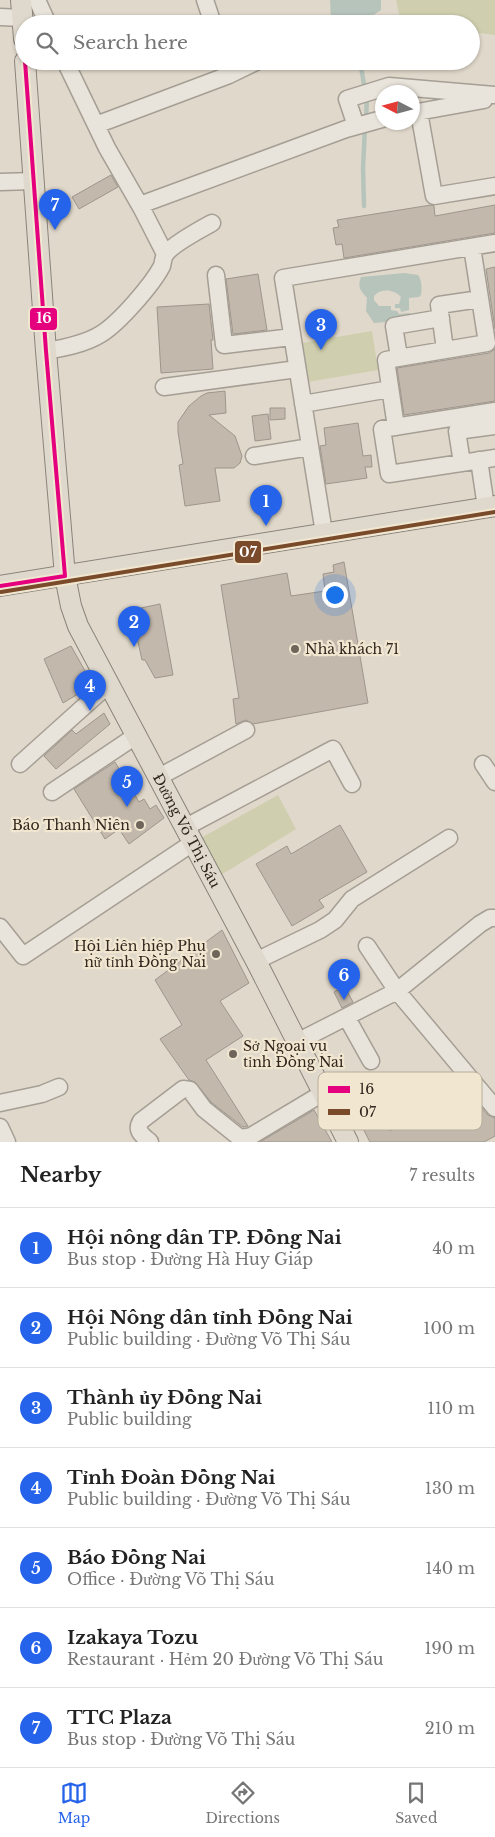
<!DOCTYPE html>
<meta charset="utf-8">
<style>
:root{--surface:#fff;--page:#f6f6f6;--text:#222;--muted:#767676;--line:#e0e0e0;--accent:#2563eb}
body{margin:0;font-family:"Libre Baskerville",serif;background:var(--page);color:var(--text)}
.compass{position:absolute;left:375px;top:85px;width:45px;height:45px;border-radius:50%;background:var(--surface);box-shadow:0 1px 4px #0004;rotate:276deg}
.you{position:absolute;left:334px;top:594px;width:18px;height:18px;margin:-12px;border:4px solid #fff;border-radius:50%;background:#1a73e8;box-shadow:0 0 0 8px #1a73e833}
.badge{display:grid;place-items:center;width:32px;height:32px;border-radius:50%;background:var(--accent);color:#fff;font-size:16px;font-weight:700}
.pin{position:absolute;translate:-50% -41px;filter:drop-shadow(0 1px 2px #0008)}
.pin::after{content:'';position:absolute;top:26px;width:18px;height:15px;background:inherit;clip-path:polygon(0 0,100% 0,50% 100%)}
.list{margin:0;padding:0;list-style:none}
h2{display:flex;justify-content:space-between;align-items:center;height:65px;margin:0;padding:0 20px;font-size:21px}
h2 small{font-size:16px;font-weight:400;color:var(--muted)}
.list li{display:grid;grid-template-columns:32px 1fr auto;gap:15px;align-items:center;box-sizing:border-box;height:80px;padding:0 20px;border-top:1px solid var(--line)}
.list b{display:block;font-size:19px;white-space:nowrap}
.list p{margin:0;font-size:16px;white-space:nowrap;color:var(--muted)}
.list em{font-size:16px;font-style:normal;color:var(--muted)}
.icon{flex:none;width:28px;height:28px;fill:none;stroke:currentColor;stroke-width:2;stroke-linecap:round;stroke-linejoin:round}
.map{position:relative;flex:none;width:495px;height:1142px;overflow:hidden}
.search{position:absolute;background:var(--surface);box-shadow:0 1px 4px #0004;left:15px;right:15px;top:15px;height:55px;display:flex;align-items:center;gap:12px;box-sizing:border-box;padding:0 18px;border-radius:28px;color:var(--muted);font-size:19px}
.sheet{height:625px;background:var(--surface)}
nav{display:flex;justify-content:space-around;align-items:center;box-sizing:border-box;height:70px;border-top:1px solid var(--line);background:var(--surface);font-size:14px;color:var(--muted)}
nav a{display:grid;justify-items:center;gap:2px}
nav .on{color:var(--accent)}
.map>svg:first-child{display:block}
</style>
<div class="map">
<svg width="495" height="1142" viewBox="0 0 495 1142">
<rect width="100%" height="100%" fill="#e0d8ca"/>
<!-- green -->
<path fill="#cfceae" d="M396 0H495V35L471 32V24L401 23Z
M372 331 378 370 302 383 296 344Z
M278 795 296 829 221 875 201 838Z"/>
<!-- water -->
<path fill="#b6c4bb" d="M330 0H381V10L363 22 331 21Z
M405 273 418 275C422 281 422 288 421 295L419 297 409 298V310L401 312 400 308H395V304H399L401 297C394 289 381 288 374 296V300L379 306H391V310L397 311 399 314 410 313 411 320 374 323 366 311 367 298C361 291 357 288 361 277Z"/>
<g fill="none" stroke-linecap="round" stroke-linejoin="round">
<!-- stream -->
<path stroke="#b6c4bb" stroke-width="4.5" d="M350 21 351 24
M360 61 365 90
M366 120 367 97
M364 206 363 168 365 127"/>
</g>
<!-- building -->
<path fill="#c3b8ac" stroke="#9f958b" d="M111 175 118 187 79 209 72 197Z
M431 205 434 206 435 216 495 205V233L344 258 342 244 336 245 333 228 339 227 337 220Z
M495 267V329L486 269Z
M258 274 267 330 233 334 226 279Z
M209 304 213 340H211L213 369 161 373 157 307Z
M495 349V401L404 415 397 368 489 353Z
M225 391 226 413 209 415 235 436 242 456 240 463 234 468H215L220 501 185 506 179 465 183 464 178 432V422L189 406 201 396 207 393Z
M270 408H285V419L270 420Z
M268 414 271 439 255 441 252 416Z
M358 423 363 456 371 455 372 467H365L367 478 326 484 320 446 326 445 324 428Z
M344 562 368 703 253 724 246 720 236 724 233 699 239 698 221 585 287 573 291 596 325 591 323 574 334 572 333 565Z
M160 604 173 675 155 678 145 660H142L131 610Z
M71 646 93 685 63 703 44 659Z
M104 713 110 724 56 769 44 756 72 730 76 734Z
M115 762 139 802 144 799 150 809 156 805 164 818 129 844 119 829 105 839 74 789Z
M340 825 367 872 319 900 324 907 292 926 256 864 287 846 291 854Z
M222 930 249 983 220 1001 243 1036 206 1060 248 1126 243 1127 211 1102 195 1082 189 1080 160 1039 182 1025 155 980Z
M344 986 353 1002 342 1008 334 992Z
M462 1094 472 1111 481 1107 488 1115 495 1118V1136L484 1142H370L358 1119 378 1109 390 1131Z
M314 1110 332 1142H260Z"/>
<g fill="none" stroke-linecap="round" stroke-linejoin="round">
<defs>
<path id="minor" d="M37 0 48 24
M205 0 213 24
M0 17 22 18
M65 61 107 148 142 209 165 254
M419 112 434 196 495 186
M412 113 484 100
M96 125 229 75 258 61
M356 126 347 99 389 86 495 95
M0 182 34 181
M140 205 346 129 382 119
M216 275 224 345 292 337
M445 350 439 305 480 299
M46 351C64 348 85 344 101 334 119 323 152 285 162 266 163 263 163 258 165 255 171 245 201 229 212 223
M399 357 394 326 441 318
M164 387 297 369
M303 404 390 389
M495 411 382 429 389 474 495 458
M396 427 386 360 487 343 472 247
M254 456 310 447
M479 460 486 507
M462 463 457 431 495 426
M324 533 283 278 495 243
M20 764 109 684
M483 764 495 782
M159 777 246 730
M52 792 137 735
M186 827 333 749 352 784
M0 927 23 956 194 842
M367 946 397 991 495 1108
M256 961 320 930 335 920 352 899 449 838
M347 1018 371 1061
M297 1042 397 991 480 924 490 918H495
M0 1103 42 1094 59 1087
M0 1127 7 1142
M150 1142C142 1135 135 1131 141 1121L183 1089 190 1090 204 1109 240 1138 251 1136 323 1093"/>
<g id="major">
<path d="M21 0 24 39"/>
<path id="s1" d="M25 61 46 351 65 576 71 606 78 626 256 961 348 1142"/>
<path d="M0 586 495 506"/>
</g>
</defs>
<!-- minor casing -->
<use href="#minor" stroke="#a59e94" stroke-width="19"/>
<!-- major casing -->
<use href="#major" stroke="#8a837a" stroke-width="22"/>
<!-- minor -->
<use href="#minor" stroke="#e8e4db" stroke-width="16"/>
<!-- major -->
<use href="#major" stroke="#dfd9cd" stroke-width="20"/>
<defs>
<path id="bus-1" d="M25 61 46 351 65 576
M0 586 65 576"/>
<path id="bus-2" d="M1 592 495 512"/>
</defs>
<!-- bus-1 casing -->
<use href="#bus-1" stroke="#f1e7d1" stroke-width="8"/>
<!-- bus-2 casing -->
<use href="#bus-2" stroke="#f1e7d1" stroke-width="8"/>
<!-- bus-1 -->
<use href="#bus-1" stroke="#e5007d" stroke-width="4"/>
<!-- bus-2 -->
<use href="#bus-2" stroke="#7a4b2a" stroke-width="4"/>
</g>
<!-- markers -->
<g fill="#6f655a" stroke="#f1e7d1" stroke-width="2">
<circle cx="295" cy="649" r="5"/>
<circle cx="140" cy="825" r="5"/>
<circle cx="216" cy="954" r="5"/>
<circle cx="233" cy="1054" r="5"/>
</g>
<g text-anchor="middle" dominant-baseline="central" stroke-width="4.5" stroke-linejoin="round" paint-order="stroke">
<!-- poi labels -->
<g font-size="14" fill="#32271e" stroke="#f1e7d1" text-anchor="start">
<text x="305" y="649">Nhà khách 71</text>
<text x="130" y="825" text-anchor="end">Báo Thanh Niên</text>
<text x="206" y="946" text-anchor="end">Hội Liên hiệp Phụ<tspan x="206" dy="16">nữ tỉnh Đồng Nai</tspan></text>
<text x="243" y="1046">Sở Ngoại vụ<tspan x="243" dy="16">tỉnh Đồng Nai</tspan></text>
</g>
<!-- street labels -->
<g font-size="14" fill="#32271e" stroke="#f1e7d1">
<text stroke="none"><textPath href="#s1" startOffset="800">Đường Võ Thị Sáu</textPath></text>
</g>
</g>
<!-- legend -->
<rect x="318" y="1072" width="164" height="58" rx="8" fill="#f1e7d1" stroke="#b8ad9b" stroke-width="1"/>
<rect x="328" y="1086" width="22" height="7" fill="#e5007d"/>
<rect x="328" y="1109" width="22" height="6" fill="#7a4b2a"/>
<g font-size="14" fill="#32271e">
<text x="359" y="1094">16</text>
<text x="359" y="1117">07</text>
</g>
<g stroke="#f1e7d1" stroke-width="2">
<rect x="29" y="307" width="29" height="24" rx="5" fill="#e5007d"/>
<rect x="234" y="540" width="28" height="24" rx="5" fill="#7a4b2a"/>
</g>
<g font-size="14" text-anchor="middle" font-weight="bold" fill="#fff">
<text x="44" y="323">16</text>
<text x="248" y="557">07</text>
</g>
</svg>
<svg class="compass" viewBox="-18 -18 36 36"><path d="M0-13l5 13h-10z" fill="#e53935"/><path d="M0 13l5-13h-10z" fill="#767676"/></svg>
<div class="you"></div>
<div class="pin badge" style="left:266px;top:526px">1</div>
<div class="pin badge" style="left:134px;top:647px">2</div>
<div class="pin badge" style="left:321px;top:350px">3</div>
<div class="pin badge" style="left:90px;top:711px">4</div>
<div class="pin badge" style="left:127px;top:807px">5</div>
<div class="pin badge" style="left:344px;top:1000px">6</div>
<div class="pin badge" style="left:55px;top:230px">7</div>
<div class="search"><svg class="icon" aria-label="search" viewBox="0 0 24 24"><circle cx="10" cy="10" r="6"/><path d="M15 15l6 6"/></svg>Search here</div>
</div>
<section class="sheet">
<h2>Nearby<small>7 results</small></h2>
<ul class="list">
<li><span class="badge">1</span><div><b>Hội nông dân TP. Đồng Nai</b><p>Bus stop · Đường Hà Huy Giáp</p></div><em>40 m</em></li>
<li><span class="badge">2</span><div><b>Hội Nông dân tỉnh Đồng Nai</b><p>Public building · Đường Võ Thị Sáu</p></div><em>100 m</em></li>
<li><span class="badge">3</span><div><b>Thành ủy Đồng Nai</b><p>Public building</p></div><em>110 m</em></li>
<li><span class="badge">4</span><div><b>Tỉnh Đoàn Đồng Nai</b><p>Public building · Đường Võ Thị Sáu</p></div><em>130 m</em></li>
<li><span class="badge">5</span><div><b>Báo Đồng Nai</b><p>Office · Đường Võ Thị Sáu</p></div><em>140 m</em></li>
<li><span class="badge">6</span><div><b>Izakaya Tozu</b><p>Restaurant · Hẻm 20 Đường Võ Thị Sáu</p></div><em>190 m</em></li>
<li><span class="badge">7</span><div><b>TTC Plaza</b><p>Bus stop · Đường Võ Thị Sáu</p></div><em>210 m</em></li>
</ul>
</section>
<nav>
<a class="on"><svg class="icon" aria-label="map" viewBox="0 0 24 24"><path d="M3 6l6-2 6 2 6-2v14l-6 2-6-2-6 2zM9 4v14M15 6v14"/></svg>Map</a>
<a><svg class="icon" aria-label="directions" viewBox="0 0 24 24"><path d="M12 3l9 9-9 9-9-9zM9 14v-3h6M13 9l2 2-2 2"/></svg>Directions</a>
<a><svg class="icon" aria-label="saved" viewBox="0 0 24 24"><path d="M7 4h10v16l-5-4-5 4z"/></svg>Saved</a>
</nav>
